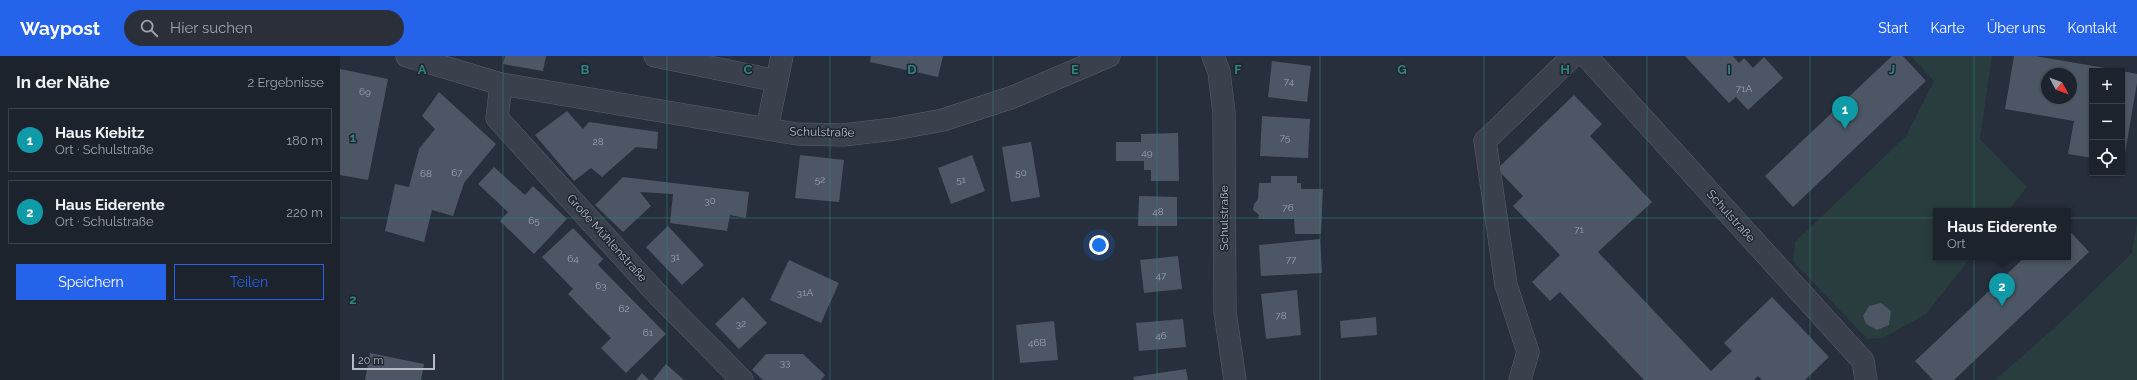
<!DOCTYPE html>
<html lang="de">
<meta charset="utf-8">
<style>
:root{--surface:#1d232d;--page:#2a2f39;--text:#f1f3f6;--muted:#a0a4aa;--line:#3b4049;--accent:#2563eb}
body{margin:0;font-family:Raleway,sans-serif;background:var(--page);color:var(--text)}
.controls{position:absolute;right:12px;top:12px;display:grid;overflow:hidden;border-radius:0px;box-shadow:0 1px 3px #0004}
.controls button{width:36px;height:36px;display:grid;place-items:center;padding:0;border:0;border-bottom:1px solid var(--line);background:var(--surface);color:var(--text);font:20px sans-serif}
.compass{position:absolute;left:1701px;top:12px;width:36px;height:36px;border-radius:50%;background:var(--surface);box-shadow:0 1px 3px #0004;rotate:131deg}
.scale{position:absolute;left:12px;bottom:10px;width:83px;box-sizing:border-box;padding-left:4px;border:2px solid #b6bcc7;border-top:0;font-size:11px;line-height:14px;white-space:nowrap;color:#b6bcc7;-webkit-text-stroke:3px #1f2631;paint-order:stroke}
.you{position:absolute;left:759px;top:189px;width:14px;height:14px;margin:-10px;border:3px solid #fff;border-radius:50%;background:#1a73e8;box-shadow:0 0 0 6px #1a73e833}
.badge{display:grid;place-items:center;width:26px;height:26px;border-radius:50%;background:var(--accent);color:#fff;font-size:13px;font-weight:700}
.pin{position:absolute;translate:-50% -33px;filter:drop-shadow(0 1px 2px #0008)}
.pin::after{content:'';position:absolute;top:21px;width:14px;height:12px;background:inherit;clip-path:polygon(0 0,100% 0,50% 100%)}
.popup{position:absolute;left:1593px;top:152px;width:138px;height:52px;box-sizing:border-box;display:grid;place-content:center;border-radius:0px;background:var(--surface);filter:drop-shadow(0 1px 3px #0005);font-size:13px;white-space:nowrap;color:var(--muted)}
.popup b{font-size:15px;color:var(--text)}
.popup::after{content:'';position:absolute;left:50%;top:100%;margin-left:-8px;border:8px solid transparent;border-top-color:var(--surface)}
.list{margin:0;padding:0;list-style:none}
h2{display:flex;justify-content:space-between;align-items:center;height:52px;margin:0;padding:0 16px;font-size:17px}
h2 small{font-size:13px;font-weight:400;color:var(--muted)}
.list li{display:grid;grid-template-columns:26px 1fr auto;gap:12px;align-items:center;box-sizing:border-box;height:64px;margin:0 8px 8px;padding:0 8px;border:1px solid var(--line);border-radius:0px}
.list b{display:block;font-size:15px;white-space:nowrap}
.list p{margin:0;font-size:13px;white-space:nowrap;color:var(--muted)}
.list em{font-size:13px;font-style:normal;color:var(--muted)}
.actions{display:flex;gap:8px;padding:12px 16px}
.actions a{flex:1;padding:9px 0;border:1px solid var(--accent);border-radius:0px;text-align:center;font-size:14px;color:var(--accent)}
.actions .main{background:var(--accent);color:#fff}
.icon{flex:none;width:22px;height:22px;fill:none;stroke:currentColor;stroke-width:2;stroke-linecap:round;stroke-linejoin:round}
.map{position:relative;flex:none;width:1797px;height:324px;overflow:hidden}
header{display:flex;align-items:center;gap:24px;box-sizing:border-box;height:56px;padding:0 20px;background:var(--accent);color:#fff}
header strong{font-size:19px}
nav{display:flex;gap:22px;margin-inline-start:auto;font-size:14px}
.search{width:280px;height:36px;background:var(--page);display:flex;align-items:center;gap:10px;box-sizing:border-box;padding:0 14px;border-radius:22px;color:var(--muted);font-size:15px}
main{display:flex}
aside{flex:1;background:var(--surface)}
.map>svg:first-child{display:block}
</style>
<header>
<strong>Waypost</strong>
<div class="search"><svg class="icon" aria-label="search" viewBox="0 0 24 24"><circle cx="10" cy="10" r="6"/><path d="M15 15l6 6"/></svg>Hier suchen</div>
<nav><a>Start</a><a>Karte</a><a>Über uns</a><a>Kontakt</a></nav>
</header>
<main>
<aside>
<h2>In der Nähe<small>2 Ergebnisse</small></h2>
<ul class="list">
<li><span class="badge" style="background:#0f9aa8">1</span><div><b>Haus Kiebitz</b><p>Ort · Schulstraße</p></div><em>180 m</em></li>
<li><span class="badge" style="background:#0f9aa8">2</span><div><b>Haus Eiderente</b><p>Ort · Schulstraße</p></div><em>220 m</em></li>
</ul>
<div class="actions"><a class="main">Speichern</a><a>Teilen</a></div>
</aside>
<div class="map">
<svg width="1797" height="324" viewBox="0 0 1797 324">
<rect width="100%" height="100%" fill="#272f3c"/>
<!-- green -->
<path fill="#293c3e" d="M1571 0H1652L1640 83 1687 131 1668 155H1596V201H1631L1586 258 1543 282 1527 283 1453 205 1455 186 1566 80 1594 25Z
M1797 166V324H1655L1721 266 1792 197Z"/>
<!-- building -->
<path fill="#4d5664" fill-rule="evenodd" d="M165 0H206L203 15 163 8Z
M531 0H603L598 21 530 6Z
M1345 0H1393L1399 7 1404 2 1413 12 1424 1 1443 22 1408 54 1396 41 1389 47Z
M1552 0H1563L1586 25 1453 151 1425 120Z
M1674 0H1695L1777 14 1752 15V102L1728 98 1734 65 1665 53ZM1707 18H1731V42H1707Z
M932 5 971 10 967 46 928 41Z
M0 13 48 23 28 124 0 119Z
M1782 15 1797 18V27L1783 109Z
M99 36 156 88 124 127 113 160 92 154 84 186 45 175 55 128 69 131 79 93 95 73 82 60Z
M1234 39 1262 68 1250 80 1312 146 1258 196 1371 315 1392 295 1384 287 1432 241 1489 301 1465 324H1422L1418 320 1414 324H1304L1220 236 1210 245 1192 226 1220 199 1173 150 1183 140 1157 113Z
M227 55 243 73 249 66 318 76 317 93 296 91 262 121 251 112 234 125 195 79Z
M922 60 970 63 968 102 920 100Z
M838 77 839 125H811V114H804V105H776V86H801V78Z
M691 86 700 141 671 146 662 91Z
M460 99 504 104 499 146 455 142Z
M632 99 645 135 611 148 598 112Z
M154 111 185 139 193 130 227 163 194 198 160 165 168 156 138 128Z
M931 120H957V127H961V133H983L981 178H955L954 163H918L919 159 913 154 914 148 918 143 919 127H931Z
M283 121 409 136 406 162 390 159 387 175 330 167 333 138 300 136 311 150 283 176 255 149Z
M799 140 837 141V170H798Z
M328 170 364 209 342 229 306 191Z
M233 172 263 203 258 209 326 278 286 317 261 292 271 282 228 238 233 233 202 201Z
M1728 173 1749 196 1614 324H1593L1575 305 1685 201H1728Z
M980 183 982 217 921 220 919 189Z
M838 200 842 233 804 237 800 204Z
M449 204 499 227 481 267 430 244Z
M957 234 961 279 926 283 921 238Z
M403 241 427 267 399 293 375 268Z
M1541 247 1551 255 1549 269 1537 274 1526 268 1523 260 1529 250Z
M1036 261 1037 279 1001 282 1000 265Z
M843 263 846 291 799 295 796 267Z
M714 265 718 304 680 307 676 269Z
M30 297 84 308 81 324H25Z
M426 298H463L485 319 481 324H423L412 314Z
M326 308 344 324H313Z
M846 313 848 324H794L793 321Z
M302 317 309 324H296Z"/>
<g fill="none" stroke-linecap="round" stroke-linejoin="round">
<defs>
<path id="minor" d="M67 0 161 28 457 78 503 79 554 73 603 64 673 41 769 0
M315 0 437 25
M873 0 879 16 884 57 885 256 895 324
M1246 0 1523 305 1526 324
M161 28 157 62 319 240 402 324
M427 73 442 0
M1180 324 1188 296 1166 229 1145 85 1233 0"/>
</defs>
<!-- minor casing -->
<use href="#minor" stroke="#585f6a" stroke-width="23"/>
<!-- minor -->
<use href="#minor" stroke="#3a414c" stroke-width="22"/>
</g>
<!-- grid -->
<path fill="none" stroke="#308480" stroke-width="1" stroke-opacity="0.55" d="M163 0V324M327 0V324M490 0V324M653 0V324M817 0V324M980 0V324M1144 0V324M1307 0V324M1470 0V324M1634 0V324M0 162H1797"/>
<g text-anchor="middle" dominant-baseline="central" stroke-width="3" stroke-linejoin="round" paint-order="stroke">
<!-- number labels -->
<g font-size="10" fill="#9ca2ae">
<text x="949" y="25">74</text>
<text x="1404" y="32">71A</text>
<text x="25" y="35">69</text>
<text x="945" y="81">75</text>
<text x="258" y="85">28</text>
<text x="807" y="96">49</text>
<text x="117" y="116">67</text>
<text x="681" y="116">50</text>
<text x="86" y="117">68</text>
<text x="480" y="123">52</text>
<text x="621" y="123">51</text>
<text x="370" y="144">30</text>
<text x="948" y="151">76</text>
<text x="818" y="155">48</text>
<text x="194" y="164">65</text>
<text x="1239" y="173">71</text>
<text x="335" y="200">31</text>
<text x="233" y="202">64</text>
<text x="951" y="203">77</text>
<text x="821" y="219">47</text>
<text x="261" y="229">63</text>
<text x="465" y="236">31A</text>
<text x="284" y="252">62</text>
<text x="941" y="259">78</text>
<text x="401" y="267">32</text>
<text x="308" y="276">61</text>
<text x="821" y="279">46</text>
<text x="697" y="286">46B</text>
<text x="445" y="306">33</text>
</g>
<!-- street labels -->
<g font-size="12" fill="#b6bcc7" stroke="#1f2631">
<text transform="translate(482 76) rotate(1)">Schulstraße</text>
<text transform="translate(1391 160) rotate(48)">Schulstraße</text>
<text transform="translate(884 162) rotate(-90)">Schulstraße</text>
<text transform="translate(267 182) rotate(48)">Große Mühlenstraße</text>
</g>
</g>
<g font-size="13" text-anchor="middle" font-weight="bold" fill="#308480" stroke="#1f2631" stroke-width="3" stroke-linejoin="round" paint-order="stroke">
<text x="82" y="18">A</text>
<text x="245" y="18">B</text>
<text x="408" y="18">C</text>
<text x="572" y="18">D</text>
<text x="735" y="18">E</text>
<text x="898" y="18">F</text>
<text x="1062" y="18">G</text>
<text x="1225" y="18">H</text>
<text x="1389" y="18">I</text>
<text x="1552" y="18">J</text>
<text x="13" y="86">1</text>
<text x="13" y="248">2</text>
</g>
</svg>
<div class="controls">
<button>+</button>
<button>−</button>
<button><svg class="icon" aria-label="locate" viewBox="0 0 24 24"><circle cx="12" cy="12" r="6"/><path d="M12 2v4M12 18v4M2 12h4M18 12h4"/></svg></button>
</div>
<svg class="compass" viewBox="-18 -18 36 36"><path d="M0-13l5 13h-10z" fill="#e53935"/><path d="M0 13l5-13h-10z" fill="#a0a4aa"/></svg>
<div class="scale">20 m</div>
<div class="you"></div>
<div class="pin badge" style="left:1505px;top:73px;background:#0f9aa8">1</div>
<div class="pin badge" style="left:1662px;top:250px;background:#0f9aa8">2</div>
<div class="popup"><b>Haus Eiderente</b>Ort</div>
</div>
</main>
